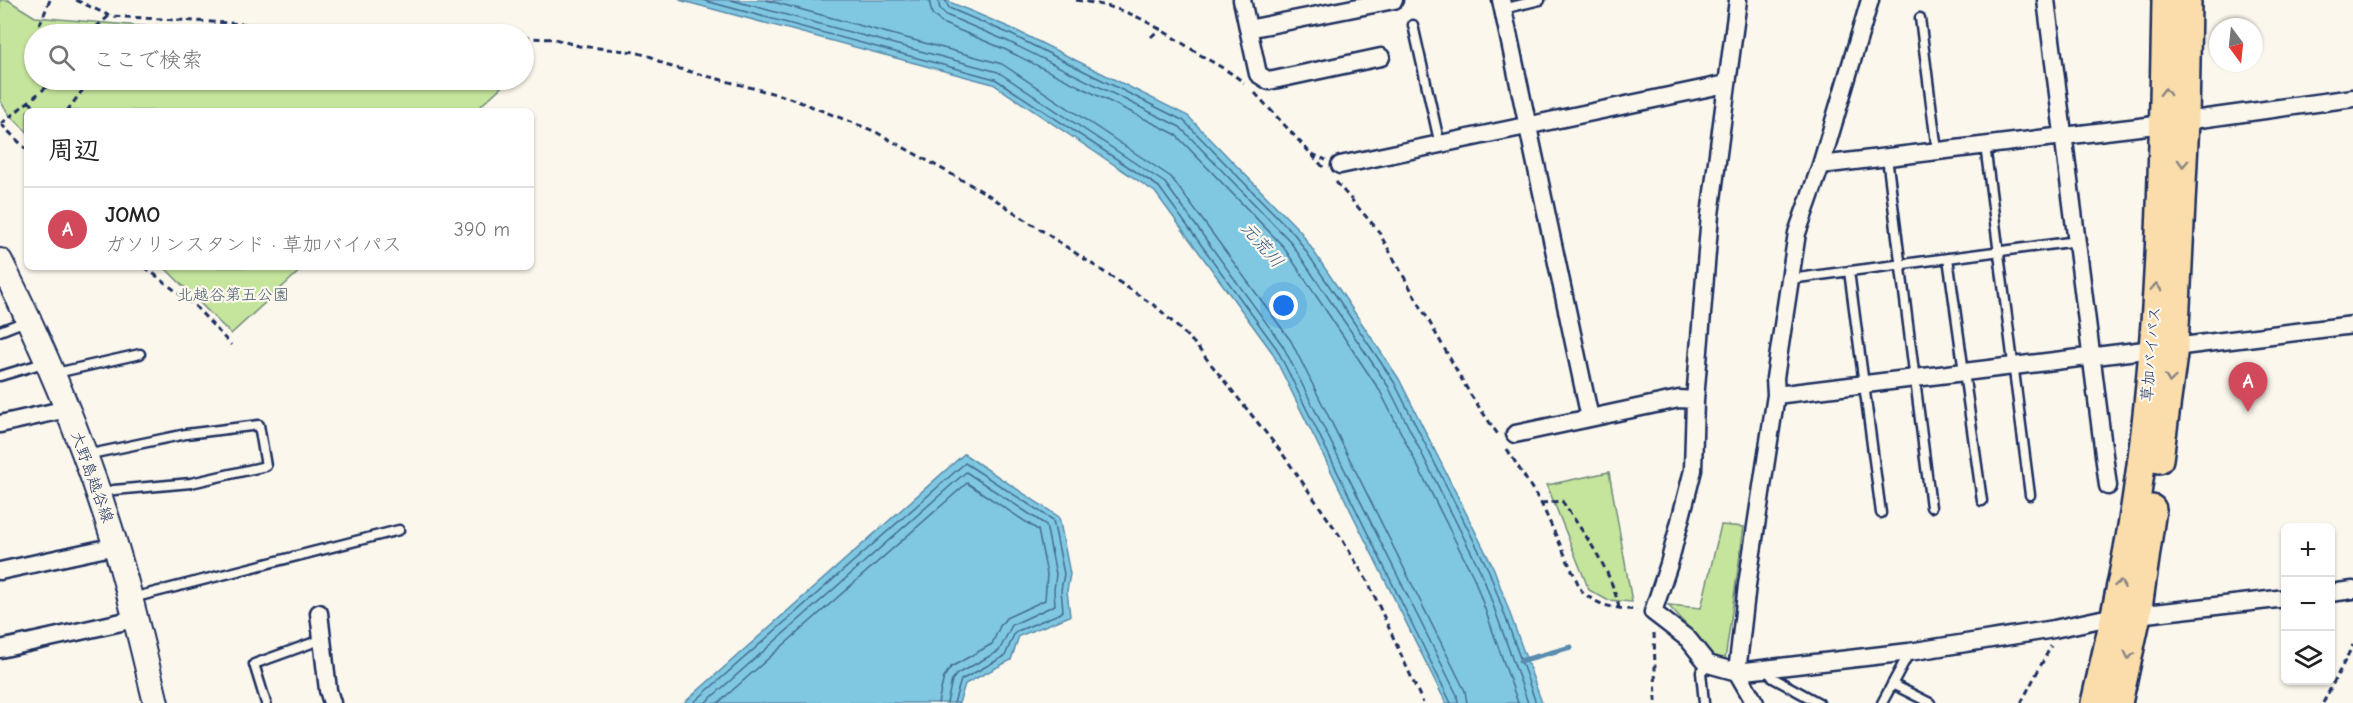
<!DOCTYPE html>
<html lang="ja">
<meta charset="utf-8">
<style>
:root{--surface:#fff;--page:#f6f6f6;--text:#222;--muted:#767676;--line:#e0e0e0;--accent:#d1495b}
body{margin:0;font-family:"Comic Neue","Klee One",sans-serif;background:var(--page);color:var(--text)}
.controls{position:absolute;right:18px;bottom:18px;display:grid;overflow:hidden;border-radius:9px;box-shadow:0 2px 4px #0004}
.controls button{width:54px;height:54px;display:grid;place-items:center;padding:0;border:0;border-bottom:2px solid var(--line);background:var(--surface);color:var(--text);font:30px sans-serif}
.compass{position:absolute;left:2209px;top:18px;width:54px;height:54px;border-radius:50%;background:var(--surface);box-shadow:0 2px 4px #0004;rotate:165deg}
.you{position:absolute;left:1284px;top:306px;width:21px;height:21px;margin:-15px;border:4px solid #fff;border-radius:50%;background:#1a73e8;box-shadow:0 0 0 9px #1a73e833}
.badge{display:grid;place-items:center;width:39px;height:39px;border-radius:50%;background:var(--accent);color:#fff;font-size:20px;font-weight:700}
.pin{position:absolute;translate:-50% -50px;filter:drop-shadow(0 2px 3px #0008)}
.pin::after{content:'';position:absolute;top:32px;width:21px;height:18px;background:inherit;clip-path:polygon(0 0,100% 0,50% 100%)}
.list{margin:0;padding:0;list-style:none}
h2{display:flex;justify-content:space-between;align-items:center;height:78px;margin:0;padding:0 24px;font-size:26px}
h2 small{font-size:20px;font-weight:400;color:var(--muted)}
.list li{display:grid;grid-template-columns:39px 1fr auto;gap:18px;align-items:center;box-sizing:border-box;height:84px;padding:0 24px;border-top:2px solid var(--line)}
.list b{display:block;font-size:22px;white-space:nowrap}
.list p{margin:0;font-size:20px;white-space:nowrap;color:var(--muted)}
.list em{font-size:20px;font-style:normal;color:var(--muted)}
.icon{flex:none;width:33px;height:33px;fill:none;stroke:currentColor;stroke-width:2;stroke-linecap:round;stroke-linejoin:round}
.map{position:relative;flex:none;width:2353px;height:703px;overflow:hidden}
.search{position:absolute;background:var(--surface);box-shadow:0 2px 4px #0004;left:24px;top:24px;width:510px;height:66px;display:flex;align-items:center;gap:15px;box-sizing:border-box;padding:0 21px;border-radius:33px;color:var(--muted);font-size:22px}
.panel{position:absolute;background:var(--surface);box-shadow:0 2px 4px #0004;left:24px;top:108px;width:510px;height:162px;border-radius:9px}
.map>svg:first-child{display:block}
</style>
<div class="map">
<svg width="2353" height="703" viewBox="0 0 2353 703">
<rect width="100%" height="100%" fill="#fbf7ec"/>
<filter id="ink" filterUnits="userSpaceOnUse"><feTurbulence type="fractalNoise" baseFrequency=".0167" numOctaves="2"/><feDisplacementMap in="SourceGraphic" scale="12" xChannelSelector="R" yChannelSelector="G"/><feConvolveMatrix kernelMatrix="1 2 1 2 8 2 1 2 1" color-interpolation-filters="sRGB"/></filter>
<g filter="url(#ink)">
<!-- green -->
<path fill="#c5e49c" stroke="#708a7d" stroke-width="1.5" d="M0 0H8L35 17 235 34H34V80H509L475 111H27V132L9 114 0 101Z
M164 267H304L231 334Z
M1609 472 1632 602 1607 600 1589 590 1547 485Z
M1721 525 1744 527 1725 660 1715 657 1668 605 1701 608Z"/>
<!-- water -->
<path fill="#80c8e1" stroke="#588bad" stroke-width="1.5" d="M679 0H945L1013 29 1188 116 1300 231 1399 379 1494 569 1542 703H1446L1272 352 1155 192 993 84Z
M964 454 1059 517 1070 574 1067 591 1070 616 1019 636 1011 660 965 684 959 703H684Z"/>
<g fill="none" stroke-linecap="round" stroke-linejoin="round">
<!-- shore -->
<path stroke="#436c92" stroke-width="1.5" d="M702 0 995 79 1159 187 1277 349 1451 703
M731 0 998 72 1165 183 1283 346 1457 695 1458 703
M766 0 1002 64 1171 177 1291 341 1465 691 1467 703
M929 0 932 14 942 23 1004 49 1175 134 1282 245 1380 391 1474 578 1518 703
M938 0 940 9 946 15 1007 41 1180 127 1289 240 1388 386 1482 574 1528 703
M945 0 949 8 1010 34 1184 121 1295 235 1394 382 1489 571 1536 703
M693 703 965 463 1053 520 1064 574 1061 590 1063 610 1061 613 1015 632 1005 656 961 680 954 703
M705 703 966 472 1046 525 1056 574 1054 590 1055 605 1012 625 999 651 957 674 952 680 947 703
M718 703 967 483 1038 530 1047 574 1045 600 1006 618 1000 626 992 644 951 667 944 677 938 703"/>
<!-- stream -->
<path stroke="#588bad" stroke-width="5" d="M1520 661 1571 647"/>
<defs>
<path id="service" d="M1503 9 1540 0
M1920 18 1937 151
M1413 25 1440 145
M1985 145 2030 495
M1887 157 1931 507
M1948 258 1982 501
M1849 271 1881 513
M1790 279 2077 241
M0 331 28 320
M56 373 140 354
M0 376 47 362
M86 455 186 434 259 425 266 466 191 483 114 490 99 493
M132 598 399 530
M1765 667 1773 678 1819 703
M1892 684 1930 703
M266 703 254 664 323 639
M1704 703 1701 672 1708 664
M1882 703 1909 653"/>
<path id="minor" d="M1242 0 1258 74 1269 81 1381 57
M1501 0 1590 418 1679 399 1695 400
M1738 0 1710 215 1695 400 1693 470 1669 564 1653 612 1688 639 1708 664 1737 672 1909 652 2054 629 2115 616
M2046 0 2108 486
M1248 29 1394 0
M2185 121 2353 98
M1340 165 1726 84
M1821 165 2164 124
M2174 347 2353 325
M1776 395 2153 349
M0 424 67 409
M1515 434 1590 418
M0 571 116 546
M2330 593 2353 590
M319 613 328 690 332 703
M2137 615 2286 598
M0 649 135 619
M1755 703 1737 672 1747 585 1776 395 1775 378 1797 233 1821 165 1870 0"/>
<path id="secondary" d="M0 261C46 352 85 446 115 544 131 596 143 650 156 703"/>
<path id="trunk" d="M2159 459 2174 347 2185 121 2187 0
M2095 703C2111 634 2127 564 2137 494 2161 331 2163 164 2166 0
M2118 703 2137 615 2152 509"/>
</defs>
<!-- service casing -->
<use href="#service" stroke="#1b2f5e" stroke-width="13"/>
<!-- minor casing -->
<use href="#minor" stroke="#1b2f5e" stroke-width="21"/>
<!-- secondary casing -->
<use href="#secondary" stroke="#1b2f5e" stroke-width="28"/>
<!-- trunk casing -->
<use href="#trunk" stroke="#1b2f5e" stroke-width="32"/>
<!-- path -->
<path stroke="#1b2f5e" stroke-width="3" stroke-dasharray="6 4.5" stroke-linecap="butt" d="M50 0 40 24 54 34
M76 0 110 16 413 34
M1076 0C1130 8 1149 22 1193 50 1210 62 1228 69 1244 83
M88 34 109 16
M1151 37 1161 28
M524 38 555 39 579 46 635 52 652 57 665 65 787 97 874 131 987 194 1158 308 1194 343 1282 453 1340 536 1369 584 1423 703
M1255 93 1324 168
M29 102 41 111
M67 111 90 80
M1 124 55 80
M1 124 27 150
M1312 154 1326 160
M1336 182 1377 229 1470 394 1499 436
M145 267 196 307 231 345
M1507 449 1541 503 1581 590C1597 607 1615 608 1637 610
M1541 503 1562 501C1584 534 1611 568 1619 608
M1654 633 1656 703
M2021 703 2051 646
M2323 703 2353 645"/>
<!-- service -->
<use href="#service" stroke="#fbf7ec" stroke-width="8"/>
<!-- minor -->
<use href="#minor" stroke="#fbf7ec" stroke-width="16"/>
<!-- secondary -->
<use href="#secondary" stroke="#fbf7ec" stroke-width="24"/>
<!-- trunk -->
<use href="#trunk" stroke="#faddab" stroke-width="27"/>
</g>
<!-- one-way arrows -->
<defs><path id="oneway-chevron" d="M-2-3.5L2.5 0L-2 3.5" fill="none" stroke-width="1.6" stroke-linecap="round" stroke-linejoin="round" transform="scale(1.5)"/></defs>
<g stroke="#8a8684">
<use href="#oneway-chevron" transform="translate(2165 92) rotate(-89)"/>
<use href="#oneway-chevron" transform="translate(2183 163) rotate(93)"/>
<use href="#oneway-chevron" transform="translate(2156 287) rotate(-87)"/>
<use href="#oneway-chevron" transform="translate(2170 379) rotate(98)"/>
<use href="#oneway-chevron" transform="translate(2120 584) rotate(-80)"/>
<use href="#oneway-chevron" transform="translate(2129 655) rotate(102)"/>
</g>
</g>
<g text-anchor="middle" dominant-baseline="central" stroke-width="4.5" stroke-linejoin="round" paint-order="stroke">
<!-- park labels -->
<g font-size="16" fill="#465c6e" stroke="#fbf7ec">
<text x="233" y="295">北越谷第五公園</text>
</g>
<!-- street labels -->
<g font-size="16" fill="#1b2f5e" stroke="#fbf7ec">
<text transform="translate(2151 354) rotate(-85)">草加バイパス</text>
<text transform="translate(92 477) rotate(70)">大野島越谷線</text>
</g>
<!-- water labels -->
<g font-size="18" font-style="italic" fill="#34557f" stroke="#fbf7ec">
<text transform="translate(1262 245) rotate(49)">元荒川</text>
</g>
</g>
</svg>
<div class="controls">
<button>+</button>
<button>−</button>
<button><svg class="icon" aria-label="layers" viewBox="0 0 24 24"><path d="M12 4l9 5-9 5-9-5zM3 14l9 5 9-5"/></svg></button>
</div>
<svg class="compass" viewBox="-18 -18 36 36"><path d="M0-13l5 13h-10z" fill="#e53935"/><path d="M0 13l5-13h-10z" fill="#767676"/></svg>
<div class="you"></div>
<div class="pin badge" style="left:2248px;top:412px">A</div>
<div class="search"><svg class="icon" aria-label="search" viewBox="0 0 24 24"><circle cx="10" cy="10" r="6"/><path d="M15 15l6 6"/></svg>ここで検索</div>
<section class="panel">
<h2>周辺<small></small></h2>
<ul class="list">
<li><span class="badge">A</span><div><b>JOMO</b><p>ガソリンスタンド · 草加バイパス</p></div><em>390 m</em></li>
</ul>
</section>
</div>
